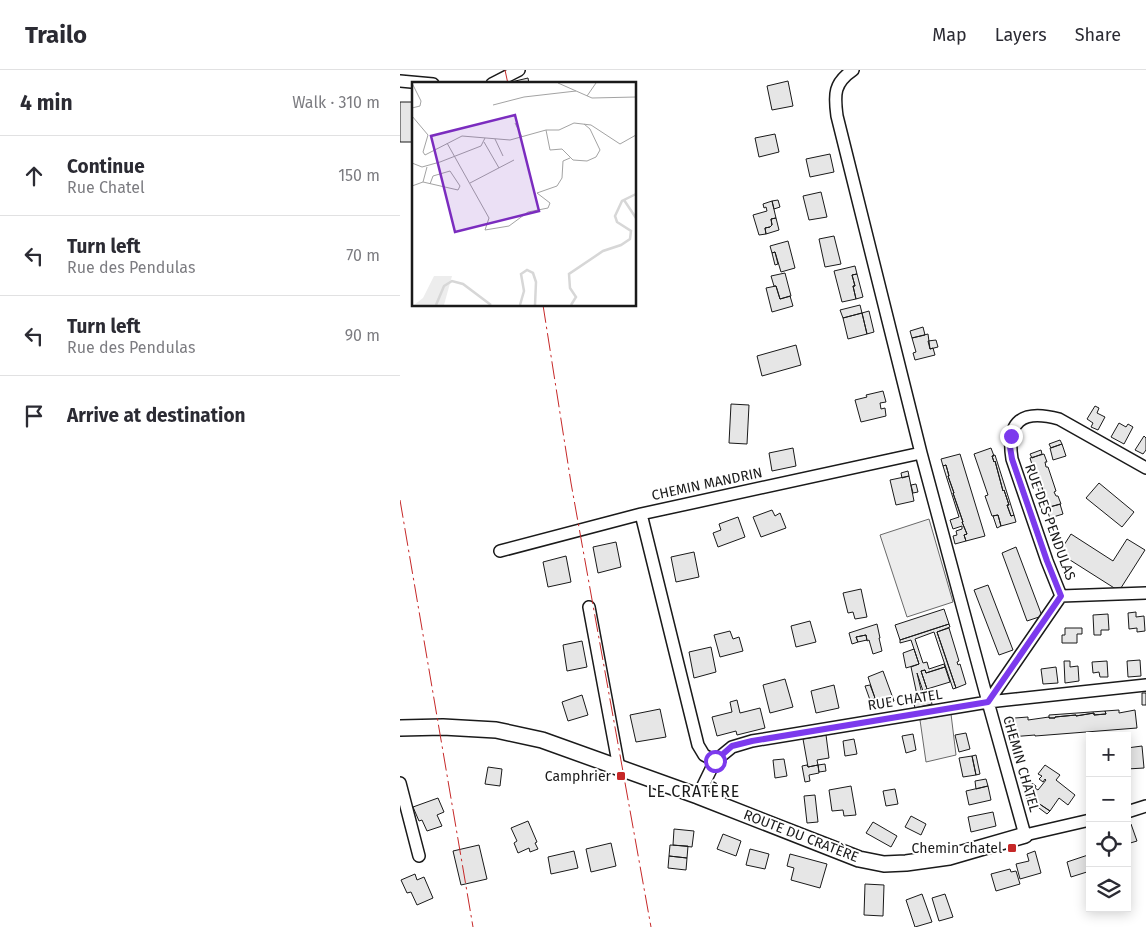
<!DOCTYPE html>
<meta charset="utf-8">
<style>
:root{--surface:#fff;--page:#f7f7f7;--text:#2b2b33;--muted:#7c7c81;--line:#e1e1e2}
body{margin:0;font-family:"Fira Sans",sans-serif;background:var(--page);color:var(--text)}
.controls{position:absolute;right:15px;bottom:15px;display:grid;overflow:hidden;border-radius:0px;box-shadow:0 2px 12px #0003}
.controls button{width:45px;height:45px;display:grid;place-items:center;padding:0;border:0;border-bottom:1px solid var(--line);background:var(--surface);color:var(--text);font:25px sans-serif}
.stop{position:absolute;width:15px;height:15px;margin:-11px;border:4px solid #7c3aed;border-radius:50%;background:#fff}
.stop.end{background:#7c3aed;border-color:#fff;box-shadow:0 1px 5px #0008}
.list{margin:0;padding:0;list-style:none}
h2{display:flex;justify-content:space-between;align-items:center;height:65px;margin:0;padding:0 20px;font-size:21px}
h2 small{font-size:16px;font-weight:400;color:var(--muted)}
.list li{display:grid;grid-template-columns:32px 1fr auto;gap:15px;align-items:center;box-sizing:border-box;height:80px;padding:0 20px;border-top:1px solid var(--line)}
.list b{display:block;font-size:19px;white-space:nowrap}
.list p{margin:0;font-size:16px;white-space:nowrap;color:var(--muted)}
.list em{font-size:16px;font-style:normal;color:var(--muted)}
.icon{flex:none;width:28px;height:28px;fill:none;stroke:currentColor;stroke-width:2;stroke-linecap:round;stroke-linejoin:round}
.map{position:relative;flex:none;width:746px;height:857px;overflow:hidden}
header{display:flex;align-items:center;gap:30px;box-sizing:border-box;height:70px;padding:0 25px;background:var(--surface);border-bottom:1px solid var(--line)}
header strong{font-size:24px}
nav{display:flex;gap:28px;margin-inline-start:auto;font-size:18px}
main{display:flex}
aside{flex:1;background:var(--surface)}
.map>svg:first-child{display:block}
</style>
<header>
<strong>Trailo</strong>
<nav><a>Map</a><a>Layers</a><a>Share</a></nav>
</header>
<main>
<aside>
<h2>4 min<small>Walk · 310 m</small></h2>
<ul class="list">
<li><svg class="icon" aria-label="ahead" viewBox="0 0 24 24"><path d="M12 20V5M6 11l6-6 6 6"/></svg><div><b>Continue</b><p>Rue Chatel</p></div><em>150 m</em></li>
<li><svg class="icon" aria-label="left" viewBox="0 0 24 24"><path d="M17 20v-9H6M10 6l-5 5 5 5"/></svg><div><b>Turn left</b><p>Rue des Pendulas</p></div><em>70 m</em></li>
<li><svg class="icon" aria-label="left" viewBox="0 0 24 24"><path d="M17 20v-9H6M10 6l-5 5 5 5"/></svg><div><b>Turn left</b><p>Rue des Pendulas</p></div><em>90 m</em></li>
<li><svg class="icon" aria-label="arrive" viewBox="0 0 24 24"><path d="M6 21V4h12l-3 4 3 4H6"/></svg><div><b>Arrive at destination</b></div></li>
</ul>
</aside>
<div class="map">
<svg width="746" height="857" viewBox="0 0 746 857">
<rect width="100%" height="100%" fill="#fff"/>
<!-- built -->
<path fill="#ededed" stroke="#6a6a6a" d="M529 449 553 532 507 547 480 465Z
M551 644 556 685 526 692 520 650Z"/>
<!-- building -->
<path fill="#e6e6e6" stroke="#1a1a1a" d="M128 8 129 14H107V13Z
M388 11 393 36 372 40 367 16Z
M0 32H14V72H0Z
M375 64 379 82 359 87 355 68Z
M430 84 434 102 410 107 406 89Z
M421 122 427 147 409 150 403 126Z
M378 130 380 137 374 139 372 131Z
M372 131 376 148 371 149 372 155 370 157 365 158 366 164 359 165 353 145 367 141 366 137 364 138 363 134Z
M376 148 379 160 366 164 365 158 370 157 372 155 371 149Z
M434 166 441 194 425 197 419 169Z
M388 171 395 198 381 202 375 182 372 183 370 176Z
M375 182 378 194 375 195 372 183Z
M455 196 457 204 452 205 455 216H453L456 229 442 232 434 201Z
M385 203 391 226 380 229 376 216H374L371 206Z
M457 204 463 227 456 229 453 216H455L452 205Z
M376 216 380 229 390 226 393 236 372 242 366 218Z
M460 235 462 243 443 248 440 240Z
M469 241 474 262 467 264 462 243Z
M462 243 467 264 448 269 443 248Z
M523 257 525 265 512 268 510 261Z
M528 264 530 279 533 278 535 285 515 290 513 283 516 282 512 268Z
M536 270 538 277 530 279 528 271Z
M396 275 401 295 362 306 357 286Z
M483 321 486 332 480 333 481 339 485 338 486 346 461 352 455 330 467 327 466 325Z
M331 334 349 335 347 374 329 373Z
M695 336 699 338 697 343 705 347 698 360 691 357 693 353 687 349Z
M719 353 726 357 728 354 733 357 724 374 711 367Z
M744 366 746 368V380L743 384 735 380Z
M660 370 662 374 651 378 649 374Z
M662 374 666 386 653 390 650 378Z
M393 378 396 396 372 401 369 383Z
M591 378 594 386H592L594 392 595 391 603 421 604 420 609 435H607L611 446 614 445 616 452 601 456 598 445 592 446 585 426 588 425 574 384Z
M641 380 642 384 632 388 630 384Z
M560 384 585 466 566 471 564 465 567 464 562 452H563L553 423H554L548 406H549L546 395 543 396 541 389Z
M644 384 647 392H645L646 397H648L656 421 654 422 656 426H658L661 434 646 438 642 425 644 424 636 400 634 401 630 388Z
M595 385 614 445 611 446 607 435H609L604 420 603 421 595 391 594 392 592 386Z
M546 395 549 406H548L554 423H553L563 452H562L567 464 564 465 566 471 555 474 553 466 557 465 556 461 562 459V456L553 459 550 450 559 447 543 396Z
M508 401 509 406 502 408 501 403Z
M637 402 640 413 636 414 633 403Z
M509 406 514 431 496 435 490 410Z
M641 413 644 424 640 425 637 415Z
M699 413 734 442 722 457 686 428Z
M516 414 518 422 513 423 511 415Z
M660 434 663 444 650 448 646 438Z
M372 440 375 446 380 443 386 458 361 467 353 447Z
M598 445 601 456 597 458 593 446Z
M338 447 345 467 318 477 313 463 321 460 319 454Z
M671 464 713 491 727 469 745 480 719 521 659 483Z
M216 472 221 497 198 503 193 477Z
M616 477 642 546 627 551 602 483Z
M294 482 299 507 276 512 271 487Z
M166 486 171 512 148 517 143 492Z
M588 515 613 580 599 585 574 520Z
M461 519 467 547 455 549 453 542 448 543 443 523Z
M544 539 549 554 500 570 495 555Z
M736 542V547L744 546 745 561 737 562V558L729 559 728 543Z
M708 544 709 560H701V565H694L693 545Z
M410 551 416 572 396 577 391 556Z
M477 554 480 568H479L482 581 473 584 469 570 467 571 466 565 456 567 458 572 452 574 449 563Z
M549 554 550 557 537 562 556 618 553 619 534 562 515 569 523 593 527 592 529 599 544 594 545 597 526 603 525 600 521 601 527 619 523 621 517 603 522 624 529 622 532 634 515 638 512 626 517 625 511 597 519 594 511 570 500 573V570Z
M549 558 559 591 557 592 558 595 560 594 566 614 556 618 537 562Z
M665 558H682V564H677V573H662V565H665Z
M330 561 333 569 339 567 343 581 320 587 314 565Z
M466 565 467 570 458 572 456 567Z
M182 571 187 597 167 601 163 575Z
M311 577 316 602 294 608 289 582Z
M514 579 519 594 506 598 503 583Z
M740 590 741 606 728 607 727 591Z
M664 591H670V597L678 596 679 611 665 613Z
M707 591 708 607H700L699 602 693 603 692 592Z
M545 597 550 612 527 619 521 601 525 600 526 603Z
M656 597 658 613 643 614 641 599Z
M483 601 494 631 473 638 470 630 475 628 468 607Z
M385 609 393 637 370 643 363 615Z
M434 615 439 638 416 643 411 621Z
M470 615 475 628 470 630 465 616Z
M742 623H746V635H742Z
M182 625 188 645 168 651 162 632Z
M337 630 340 643 360 638 365 658 337 665 336 661 317 666 312 647 332 642 330 632Z
M260 639 266 667 236 672 230 645Z
M719 640V643L735 640 737 658 635 666V665L610 667 609 651H615V648L628 647V650L649 647V648H655V647L676 645V646L694 643V645L706 644 705 641Z
M705 641 706 644 694 645V643L676 646V645L655 647V648H649V645Z
M566 663 570 679 559 682 555 665Z
M513 664 516 680 506 683 502 666Z
M426 665 429 688 417 690 418 695 408 697 403 669Z
M454 669 457 684 445 686 443 671Z
M742 676 744 698 727 699V678Z
M576 685 580 704 576 705 572 686Z
M572 686 576 705 563 707 559 688Z
M384 689 387 706 375 708 373 690Z
M425 694 426 701 419 702 418 695Z
M407 695 408 697 418 695 419 703 409 705 410 711 405 712 402 696Z
M645 695 660 705 656 710 675 725 668 735 659 728 650 741 626 725 625 718 629 711 636 716 635 718 638 720 646 710 645 709 643 712 639 709 642 706 638 704Z
M88 697 102 699 100 716 85 714Z
M586 709 588 716 576 719 575 711Z
M451 716 456 745 444 746 443 740 432 741 429 720Z
M588 716 591 730 569 735 566 721Z
M495 719 498 734 486 736 483 721Z
M415 725 418 752 407 753 404 726Z
M626 725 650 741 647 744 635 735 628 734Z
M38 728 44 742 37 745 42 756 27 761 22 750 19 751 13 737Z
M593 742 596 756 571 762 568 747Z
M511 746 526 754 521 765 505 757Z
M128 751 137 772 135 773 138 779 130 782 129 778 118 783 114 773 117 771 111 758Z
M473 752 497 766 491 777 466 763Z
M731 754 737 771 727 774V756Z
M274 759 294 761 292 777 273 775Z
M323 764 341 771 336 786 317 779Z
M211 773 216 796 191 802 186 779Z
M79 775 87 809 61 815 53 781Z
M270 775 288 776 287 788 269 786Z
M350 779 369 784 365 799 346 795Z
M174 781 178 798 151 804 148 787Z
M635 781 641 803 620 809 616 794 629 791 627 784Z
M390 784 427 794 420 818 391 810 394 798 387 796Z
M688 785 690 790V801L671 807 667 792Z
M269 786 287 788 286 800 268 798Z
M610 799 611 802 616 801 620 814 596 821 591 804Z
M15 804 17 810 24 807 33 828 17 835 11 822 7 823 1 810Z
M465 814 484 815 483 846 464 845Z
M522 824 532 852 515 857 506 830Z
M545 824 553 847 539 851 532 828Z"/>
<g fill="none" stroke-linecap="round" stroke-linejoin="round">
<defs>
<path id="minor" d="M453 0C434 13 434 24 437 46L521 383 588 632 625 765 690 750
M0 11 33 14
M92 14 119 0
M241 444 298 675 304 685 315 691
M100 481 241 444 521 383
M661 526 647 491 612 389C606 351 622 339 659 349L746 398
M661 526 746 523
M189 537 219 698
M588 632 661 526
M0 713 19 786
M298 726 315 691 332 677 352 671 588 632 746 615
M727 742 746 736"/>
<path id="tertiary" d="M0 658 43 657 96 660 142 670 298 726 459 789 484 794 506 793 549 787 625 765"/>
</defs>
<!-- minor casing -->
<use href="#minor" stroke="#1a1a1a" stroke-width="14"/>
<!-- tertiary casing -->
<use href="#tertiary" stroke="#1a1a1a" stroke-width="18"/>
<!-- minor -->
<use href="#minor" stroke="#fff" stroke-width="11"/>
<!-- tertiary -->
<use href="#tertiary" stroke="#fff" stroke-width="15"/>
<!-- power -->
<path stroke="#c62828" stroke-width="1" stroke-dasharray="18 4 2.5 4" stroke-linecap="butt" d="M105 0 108 14
M143 235 171 413 251 857
M0 430 73 857"/>
</g>
<g fill="none" stroke-linecap="round" stroke-linejoin="round">
<!-- route -->
<path stroke="#7c3aed" stroke-width="6" d="M315 691 332 676 352 671 588 632 661 526 647 491 612 389 610 377 611 366"/>
</g>
<!-- markers -->
<g fill="#c62828" stroke="#fff" stroke-width="2">
<rect x="216" y="701" width="10" height="10" rx="2.5"/>
<rect x="607" y="773" width="10" height="10" rx="2.5"/>
</g>
<g text-anchor="middle" dominant-baseline="central" stroke-width="4" stroke-linejoin="round" paint-order="stroke">
<!-- street labels -->
<g font-size="14" fill="#1a1a1a" stroke="#fff">
<text transform="translate(307 414) rotate(-12)">CHEMIN MANDRIN</text>
<text transform="translate(650 452) rotate(70)">RUE DES PENDULAS</text>
<text transform="translate(505 630) rotate(-9)">RUE CHATEL</text>
<text transform="translate(621 694) rotate(74)">CHEMIN CHATEL</text>
<text transform="translate(401 766) rotate(21)">ROUTE DU CRATÈRE</text>
</g>
<!-- poi labels -->
<g font-size="14" fill="#1a1a1a" stroke="#fff" text-anchor="end">
<text x="211" y="706">Camphrier</text>
<text x="602" y="778">Chemin chatel</text>
</g>
<!-- quarter labels -->
<g font-size="16" letter-spacing="1" fill="#1a1a1a" stroke="#fff">
<text x="294" y="721">LE CRATÈRE</text>
</g>
</g>
<!-- overview -->
<g transform="translate(12 12)">
<rect width="224" height="224" fill="#fff"/>
<path d="M22 194H40L32 223H2L11 216Z" fill="#ededed"/>
<path fill="none" stroke="#d7d7d7" stroke-width="2.5" d="M212 118 224 136M24 223 32 204 40 199 51 202 79 223M108 223 112 209 109 192 115 188 121 191 124 200 123 223M159 223 164 215 158 206 157 192 191 169 209 163 218 157 219 149 205 140 203 134 210 119 224 112"/>
<path fill="none" stroke="#a3a3a3" stroke-width="1" d="M146 1 180 16 224 15M175 14 184 1M81 23 112 15 164 9M0 26 8 24 9 19 0 1M0 34 16 53 11 70 13 73 50 54 98 58 134 48H147L162 41 179 43 208 62 224 53M103 41 110 55M134 48 138 68 150 67 161 78 175 79 184 75 188 68 178 47 172 42M83 57 91 74M72 60 87 86M35 61 77 136 73 148 97 144 116 130 136 126 138 121 125 111 145 104 150 96 151 79 158 76M0 81 10 85 28 80 69 64 73 56M11 100 46 108 48 104 38 89M58 101 102 78M18 102 21 94 38 89M0 104 11 100 15 85"/>
<path fill="#7b2cbf" fill-opacity="0.15" stroke="#7b2cbf" stroke-width="2.5" d="M103 33 127 129 43 150 19 54Z"/>
<rect width="224" height="224" fill="none" stroke="#1a1a1a" stroke-width="2.5"/>
</g>
</svg>
<div class="controls">
<button>+</button>
<button>−</button>
<button><svg class="icon" aria-label="locate" viewBox="0 0 24 24"><circle cx="12" cy="12" r="6"/><path d="M12 2v4M12 18v4M2 12h4M18 12h4"/></svg></button>
<button><svg class="icon" aria-label="layers" viewBox="0 0 24 24"><path d="M12 4l9 5-9 5-9-5zM3 14l9 5 9-5"/></svg></button>
</div>
<div class="stop" style="left:315px;top:691px"></div>
<div class="stop end" style="left:611px;top:366px"></div>
</div>
</main>
